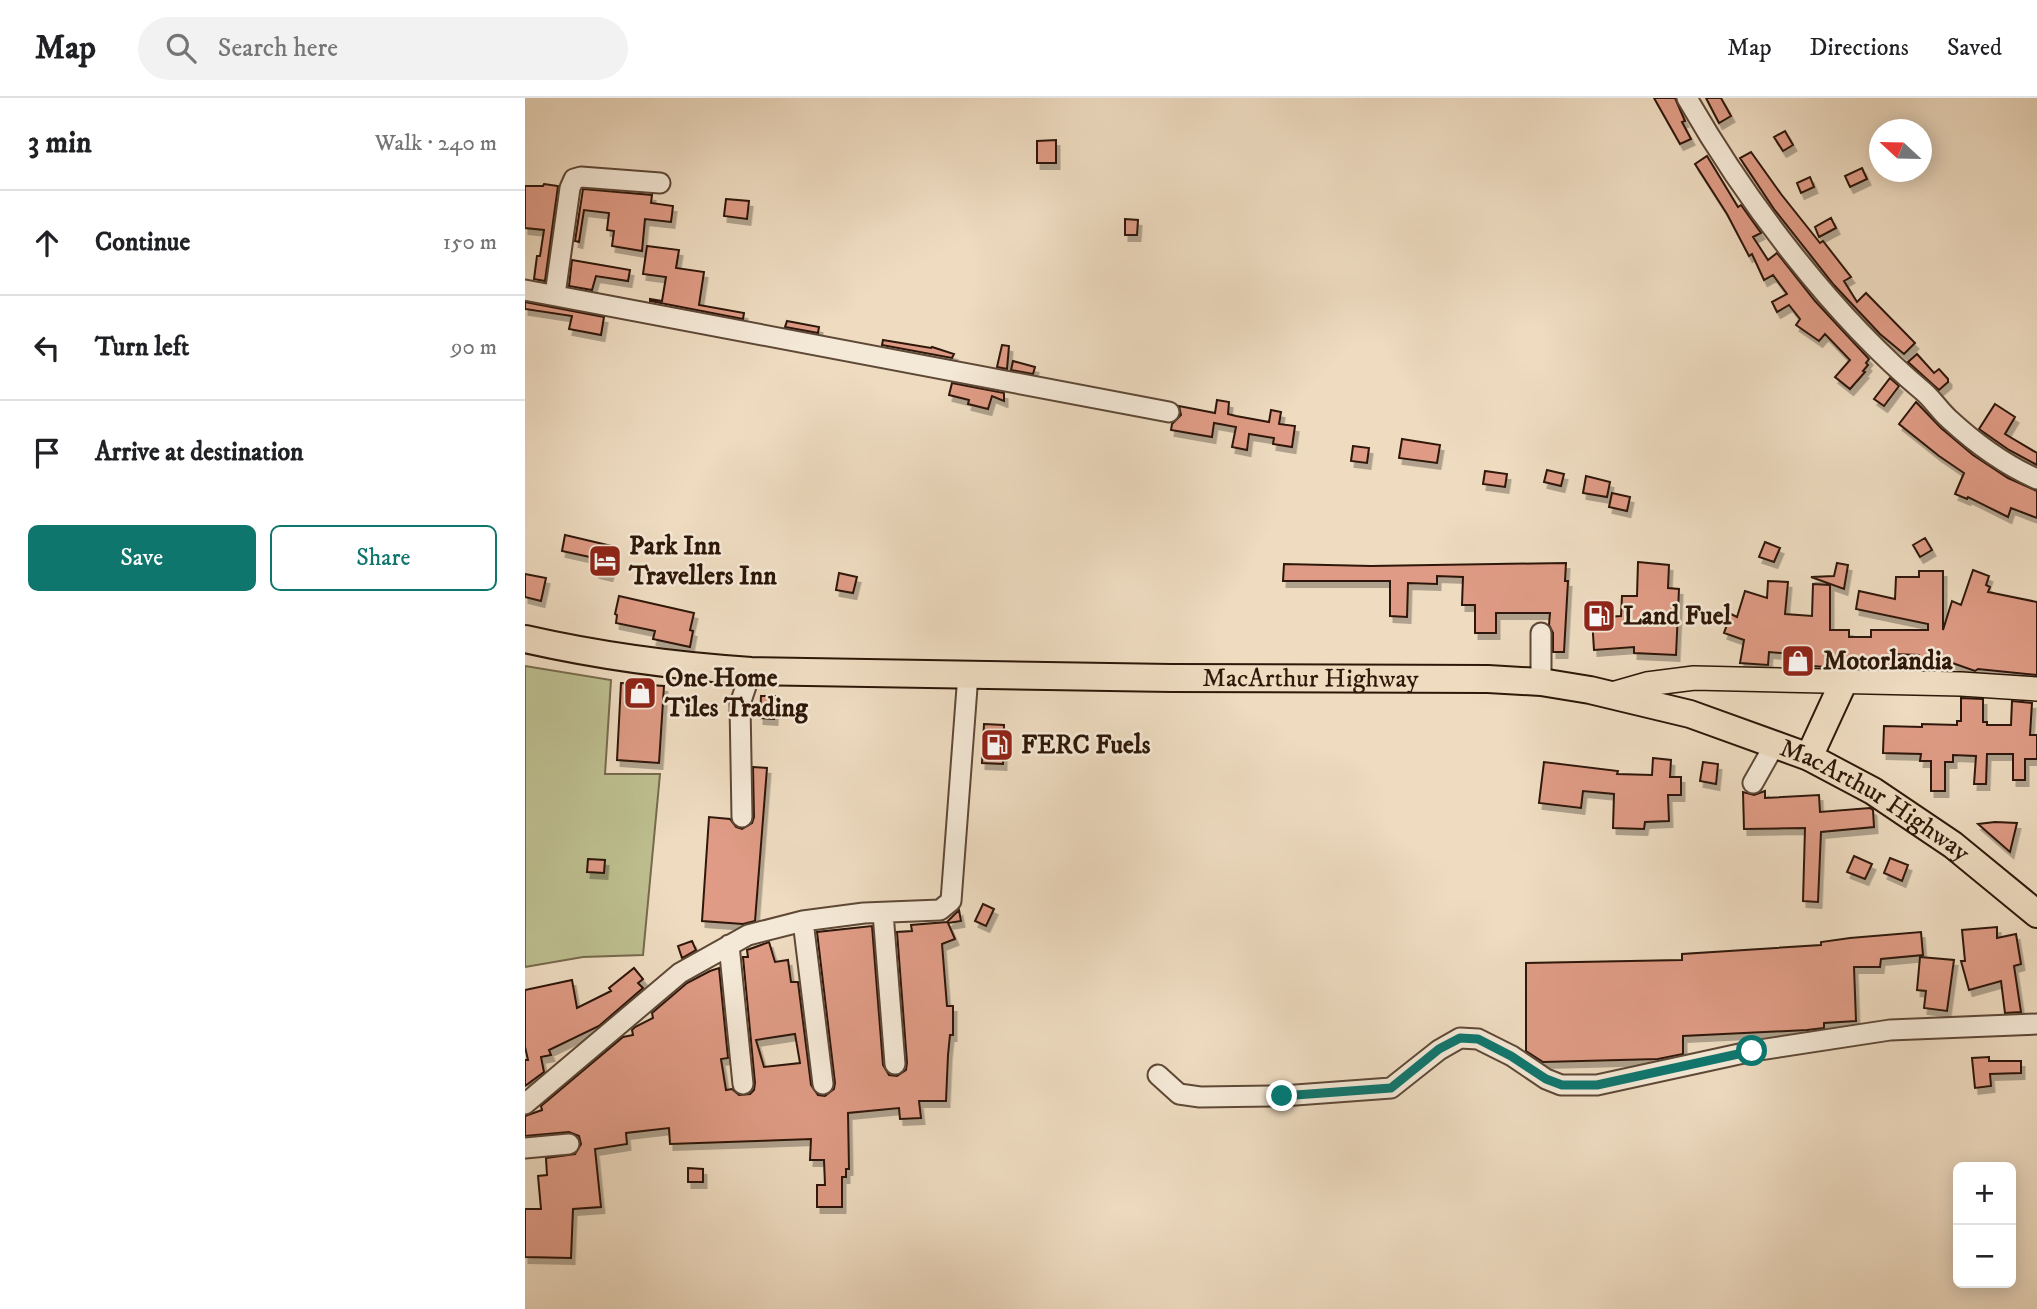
<!DOCTYPE html>
<meta charset="utf-8">
<style>
:root{--surface:#fff;--page:#f2f2f2;--text:#202124;--muted:#757577;--line:#e0e0e0;--accent:#0f766e}
body{margin:0;font-family:"IM FELL DW Pica",serif;background:var(--page);color:var(--text)}
.controls{position:absolute;right:21px;bottom:21px;display:grid;overflow:hidden;border-radius:10px;box-shadow:0 4px 18px #0003}
.controls button{width:63px;height:63px;display:grid;place-items:center;padding:0;border:0;border-bottom:2px solid var(--line);background:var(--surface);color:var(--text);font:35px sans-serif}
.compass{position:absolute;left:1344px;top:21px;width:63px;height:63px;border-radius:50%;background:var(--surface);box-shadow:0 4px 18px #0003;rotate:292deg}
.stop{position:absolute;width:21px;height:21px;margin:-16px;border:5px solid #0f766e;border-radius:50%;background:#fff}
.stop.end{background:#0f766e;border-color:#fff;box-shadow:0 2px 7px #0008}
.list{margin:0;padding:0;list-style:none}
h2{display:flex;justify-content:space-between;align-items:center;height:91px;margin:0;padding:0 28px;font-size:30px}
h2 small{font-size:23px;font-weight:400;color:var(--muted)}
.list li{display:grid;grid-template-columns:46px 1fr auto;gap:21px;align-items:center;box-sizing:border-box;height:105px;padding:0 28px;border-top:2px solid var(--line)}
.list b{display:block;font-size:26px;white-space:nowrap}
.list em{font-size:23px;font-style:normal;color:var(--muted)}
.actions{display:flex;gap:14px;padding:21px 28px}
.actions a{flex:1;padding:16px 0;border:2px solid var(--accent);border-radius:10px;text-align:center;font-size:24px;color:var(--accent)}
.actions .main{background:var(--accent);color:#fff}
.icon{flex:none;width:38px;height:38px;fill:none;stroke:currentColor;stroke-width:2;stroke-linecap:round;stroke-linejoin:round}
.map{position:relative;flex:none;width:1512px;height:1211px;overflow:hidden}
header{display:flex;align-items:center;gap:42px;box-sizing:border-box;height:98px;padding:0 35px;background:var(--surface);border-bottom:2px solid var(--line)}
header strong{font-size:33px}
nav{display:flex;gap:38px;margin-inline-start:auto;font-size:24px}
.search{width:490px;height:63px;background:var(--page);display:flex;align-items:center;gap:18px;box-sizing:border-box;padding:0 24px;border-radius:38px;color:var(--muted);font-size:26px}
main{display:flex}
aside{flex:1;background:var(--surface)}
.map>svg:first-child{display:block}
</style>
<header>
<strong>Map</strong>
<div class="search"><svg class="icon" aria-label="search" viewBox="0 0 24 24"><circle cx="10" cy="10" r="6"/><path d="M15 15l6 6"/></svg>Search here</div>
<nav><a>Map</a><a>Directions</a><a>Saved</a></nav>
</header>
<main>
<aside>
<h2>3 min<small>Walk · 240 m</small></h2>
<ul class="list">
<li><svg class="icon" aria-label="ahead" viewBox="0 0 24 24"><path d="M12 20V5M6 11l6-6 6 6"/></svg><div><b>Continue</b></div><em>150 m</em></li>
<li><svg class="icon" aria-label="left" viewBox="0 0 24 24"><path d="M17 20v-9H6M10 6l-5 5 5 5"/></svg><div><b>Turn left</b></div><em>90 m</em></li>
<li><svg class="icon" aria-label="arrive" viewBox="0 0 24 24"><path d="M6 21V4h12l-3 4 3 4H6"/></svg><div><b>Arrive at destination</b></div></li>
</ul>
<div class="actions"><a class="main">Save</a><a>Share</a></div>
</aside>
<div class="map">
<svg width="1512" height="1211" viewBox="0 0 1512 1211">
<defs>
<filter id="shadow"><feDropShadow dx="3.5" dy="6" stdDeviation="0" flood-color="#0004"/></filter>
</defs>
<rect width="100%" height="100%" fill="#eedbc0"/>
<filter id="stains"><feTurbulence type="fractalNoise" baseFrequency=".00286" numOctaves="4"/><feColorMatrix values="0 0 0 0 .2 0 0 0 0 .09 0 0 0 0 .02 0 0 0 .5 -.17"/></filter>
<radialGradient id="worn" r=".72"><stop offset=".6" stop-color="#630" stop-opacity="0"/><stop offset="1" stop-color="#630" stop-opacity=".3"/></radialGradient>
<!-- green -->
<path fill="#bdbe8f" stroke="#766a4c" stroke-width="2" d="M0 568 86 582 80 676H135L118 857 58 859 0 869Z"/>
<!-- building -->
<path fill="#df9b85" stroke="#2e1708" stroke-width="2" fill-rule="evenodd" filter="url(#shadow)" d="M1129 0H1150L1160 23 1157 24 1166 41 1155 46Z
M1181 0H1196L1206 18 1194 25Z
M1260 33 1268 47 1258 53 1249 39Z
M531 42V65H512V43Z
M1226 54 1256 96 1295 145 1298 143 1326 179 1319 183 1332 204 1341 195 1390 245 1379 256 1355 236 1309 187 1249 111 1215 60Z
M1182 58 1213 109 1216 107 1236 135 1228 139 1243 162 1252 155 1290 203 1344 261 1341 265 1343 267 1338 273 1340 274 1325 291 1310 279 1325 262 1300 236 1294 243 1271 227 1275 221 1264 207 1252 214 1247 204 1262 196 1248 177 1239 182 1227 156 1224 158 1202 116 1170 66Z
M1337 70 1342 81 1325 89 1320 78Z
M1285 79 1289 89 1276 95 1272 85Z
M19 86 33 88 20 183 9 181 12 158H15L19 132 0 130V88H18Z
M58 91 127 97 126 105 148 108 146 124 120 121 117 153 87 148 89 133 82 132 84 115 59 112 54 144 50 143Z
M201 101 224 103 222 121 199 118Z
M1306 120 1311 130 1294 139 1290 129Z
M600 121 613 122 612 137H600Z
M122 148 154 152 151 170 179 174 174 207 219 215 218 221 125 203V201L137 203 141 179 118 176Z
M47 162 105 172 103 183 71 178 67 192 44 188Z
M0 204 79 219 76 237 44 231 47 218 0 211Z
M262 223 294 229 293 235 260 229Z
M358 242 406 250 407 249 429 256 427 260 357 247Z
M477 247 484 248 482 271 472 269Z
M1392 256 1409 275 1414 271 1423 281V284L1414 292 1383 264Z
M488 263 510 269 508 276 486 272Z
M1365 280 1374 288 1359 308 1349 301Z
M427 285 479 295V303L467 298 463 311 443 306 444 302 424 297Z
M692 302 704 304 703 316 711 318 744 324 746 312 756 314 754 326 770 328 767 349 748 346 749 340 724 336 722 352 707 349 711 329 689 325 687 339 646 332 647 326 656 317 654 308 690 315Z
M1391 304 1416 330 1448 357 1483 380 1512 393V420L1486 410 1483 419 1443 399 1442 401 1430 396 1439 375 1414 358 1374 326Z
M1470 306 1490 319 1480 336 1512 355V367L1484 352 1454 331Z
M877 341 915 347 912 365 874 360Z
M828 348 844 350 842 365 826 363Z
M1022 372 1039 376 1036 388 1019 384Z
M960 373 982 376 980 389 958 386Z
M1061 378 1085 384 1082 399 1058 395Z
M1087 395 1105 399 1102 413 1084 409Z
M40 437 91 449 84 477 71 474 74 461 37 453Z
M1400 440 1407 452 1395 459 1388 447Z
M1240 444 1255 450 1249 464 1234 459Z
M1113 464 1144 467 1143 490 1154 491 1151 557 1109 555V549L1069 552 1067 520 1096 518 1097 498H1112Z
M1041 465 1040 483H1043L1039 554H1028V535L1024 527 1025 515H971V535H950V507H937L938 479 912 478V486L883 485 882 519 865 518V483H758L759 466 846 468Z
M1312 465 1323 467 1319 491 1286 479 1309 478Z
M1448 472 1464 478 1461 487 1465 489 1463 494 1512 504V577L1453 571 1450 573 1416 561V572L1393 571 1394 557 1367 556V570L1336 568V563H1304V569L1266 567V556L1244 554 1243 567 1215 565 1219 542 1199 535 1206 516 1212 519 1220 493 1242 500 1243 483 1263 484 1260 516 1287 518 1288 486 1305 487V532H1324V539H1346V532H1403V526L1331 511 1334 493 1370 501 1371 479H1394V473H1418V532L1427 503 1436 507Z
M314 475 332 479 328 495 311 492Z
M0 476 21 480 16 503 0 499Z
M94 498 169 515 165 532 168 533 165 549 128 541 130 533 91 525 92 517 90 516Z
M96 585 139 588 134 665 92 662Z
M236 598H250L249 621 235 620Z
M1436 600 1458 601V624H1462V627H1486L1487 603 1507 605 1505 637H1512V661H1500V682H1488V656H1462L1461 686H1449L1451 658 1428 657V664H1420V693H1406V663H1395L1396 656 1358 655 1359 628 1397 629V626L1432 627V623H1436Z
M459 626 479 627 478 666 457 665Z
M1128 660 1146 662 1145 679H1156V697H1143L1144 723 1120 724 1119 731 1088 730 1089 696 1058 693 1056 710 1014 705 1019 664 1093 673 1092 676 1127 677Z
M1178 664 1193 666 1191 686 1175 683Z
M228 669 242 670 230 823 218 826 177 823 184 719 205 721 211 729 217 731 227 725 229 719Z
M1240 693V700L1294 697 1295 714 1345 710 1348 712 1349 729 1296 734 1293 804 1278 803 1280 730 1219 731 1218 694 1229 697Z
M1470 724 1492 725 1485 754 1453 726Z
M1329 758 1347 766 1340 781 1322 774Z
M1365 760 1383 767 1377 783 1359 775Z
M63 761 80 762 79 775 62 774Z
M458 806 469 811 461 828 450 823Z
M434 812 436 823 423 825 430 841 417 846 422 908H428V937H425L423 957 421 1003H394L396 1020 375 1021 374 1010 323 1015 324 1071H321V1079H317V1109H292V1087H300L299 1062H285L286 1041 145 1046 144 1030 101 1035 102 1046 70 1051 76 1109 48 1111 46 1160 0 1159V1111H16L13 1078 22 1077 21 1060 50 1056 56 1046 54 1038 44 1034 0 1038V1018L17 1012 16 1008 98 939 108 937 107 932 110 929 128 920 127 915 162 885 185 873 194 870 203 960 196 961 201 992 207 991 214 997 225 996 229 992 230 985 218 859H223L222 852 244 844 250 864 263 862 266 884H273L286 987 293 997 300 998 309 991 310 985 292 834 347 828 358 967 364 977 372 978 381 972 382 965 372 834 387 833 386 827 422 824ZM270 936 275 965 239 969 231 942Z
M1472 829V840L1491 836 1496 866 1489 868 1496 914 1480 915 1476 883 1444 892 1436 863H1440L1437 832Z
M1396 834 1398 857 1356 861 1355 869H1329L1331 923 1299 925V930L1282 932 1158 938V956L1133 961 1018 964 1001 953V865L1157 862V856L1296 847V844L1325 840Z
M167 843 171 852 157 860 153 848Z
M1395 859 1429 862 1422 913 1399 910 1401 893 1392 892Z
M109 870 118 881 113 885 118 890 74 928 24 952 26 957 16 959 19 974 0 988V962H3L0 949V892L47 882 52 910 86 893 84 890Z
M1464 959V963H1496V975L1465 976 1466 988 1450 990 1447 960Z
M163 1070 178 1071V1084H163Z"/>
<g fill="none" stroke-linecap="round" stroke-linejoin="round">
<defs>
<path id="minor" d="M1162 0C1221 103 1308 218 1399 294 1408 302 1415 313 1424 321 1450 345 1480 367 1512 381
M0 192 644 314
M30 197 45 90 49 81 56 79 135 85
M1016 584V535
M1228 685 1250 646
M217 719 215 606 226 573
M358 815 370 966
M278 823 298 986
M204 847 218 986
M633 977 654 996 675 999 757 998 866 990 914 952 935 940 953 941 987 958 1021 981 1036 987H1072L1228 953 1365 932 1512 926
M0 1006 155 875 223 837 278 823 339 815 415 812 426 803 443 576
M0 1050 44 1046"/>
<path id="major" d="M1087 596 1122 586 1169 580 1436 586 1512 591"/>
<g id="highway">
<path id="s1" d="M0 541C75 558 149 568 226 573L646 580 963 581 1016 584 1065 592 1165 616 1284 659 1348 693 1428 747 1512 816"/>
<path d="M1284 659 1319 583"/>
</g>
</defs>
<!-- minor casing -->
<use href="#minor" stroke="#5e4836" stroke-width="23"/>
<!-- major casing -->
<use href="#major" stroke="#2e1708" stroke-width="26"/>
<!-- highway casing -->
<use href="#highway" stroke="#2e1708" stroke-width="30"/>
<!-- minor -->
<use href="#minor" stroke="#f4e8d6" stroke-width="19"/>
<!-- major -->
<use href="#major" stroke="#eedbc0" stroke-width="23"/>
<!-- highway -->
<use href="#highway" stroke="#eedbc0" stroke-width="26"/>
</g>
<g fill="none" stroke-linecap="round" stroke-linejoin="round">
<!-- route -->
<path stroke="#0f766e" stroke-width="9" d="M757 998 866 990 914 951 935 940 953 941 986 958 1021 981 1037 987H1072L1227 953"/>
</g>
<!-- icons -->
<defs>
<symbol id="hotel-square" viewBox="-11 -11 22 22"><rect x="-9" y="-9" width="18" height="18" rx="4" fill="#8f2418" stroke="#f4e8d6"/><path d="M-6-4.5h1.5V1H6V5H4.5V3h-9V5H-6ZM-4 0a1.8 1.8 0 1 1 3.6 0ZM.5 0V-2.5h3Q6-2.5 6 0Z" fill="#fff"/></symbol>
<symbol id="fuel-square" viewBox="-11 -11 22 22"><rect x="-9" y="-9" width="18" height="18" rx="4" fill="#8f2418" stroke="#f4e8d6"/><path d="M-5.5-6h7V0h2V4h1.3V-2.5L3-4.5l.8-.8L6-3V5H2.5V1h-1V6h-7ZM-4.2-4.7v3.2H.2V-4.7Z" fill="#fff"/></symbol>
<symbol id="shop-square" viewBox="-11 -11 22 22"><rect x="-9" y="-9" width="18" height="18" rx="4" fill="#8f2418" stroke="#f4e8d6"/><path d="M-5-2.5h2.3a2.7 3.5 0 0 1 5.4 0H5L5.5 6h-11ZM-1.5-2.5h3a1.5 2.3 0 0 0-3 0Z" fill="#fff"/></symbol>
</defs>
<g fill-rule="evenodd">
<use href="#hotel-square" x="61" y="444" width="38" height="38"/>
<use href="#fuel-square" x="1055" y="499" width="38" height="38"/>
<use href="#shop-square" x="1254" y="544" width="38" height="38"/>
<use href="#shop-square" x="96" y="576" width="38" height="38"/>
<use href="#fuel-square" x="453" y="628" width="38" height="38"/>
</g>
<g text-anchor="middle" dominant-baseline="central" stroke-width="5" stroke-linejoin="round" paint-order="stroke">
<!-- poi labels -->
<g font-size="26" font-weight="bold" fill="#2e1708" stroke="#f4e8d6" text-anchor="start">
<text x="104" y="448">Park Inn<tspan x="104" dy="30">Travellers Inn</tspan></text>
<text x="1098" y="518">Land Fuel</text>
<text x="1298" y="563">Motorlandia</text>
<text x="140" y="580">One Home<tspan x="140" dy="30">Tiles Trading</tspan></text>
<text x="496" y="647">FERC Fuels</text>
</g>
<!-- street labels -->
<g font-size="26" fill="#2e1708" stroke="#f4e8d6">
<text stroke="none"><textPath href="#s1" startOffset="788">MacArthur Highway</textPath></text>
<text stroke="none"><textPath href="#s1" startOffset="1376">MacArthur Highway</textPath></text>
</g>
</g>
<rect width="100%" height="100%" filter="url(#stains)"/>
<rect width="100%" height="100%" fill="url(#worn)"/>
</svg>
<div class="controls">
<button>+</button>
<button>−</button>
</div>
<svg class="compass" viewBox="-18 -18 36 36"><path d="M0-13l5 13h-10z" fill="#e53935"/><path d="M0 13l5-13h-10z" fill="#757577"/></svg>
<div class="stop" style="left:1227px;top:953px"></div>
<div class="stop end" style="left:757px;top:998px"></div>
</div>
</main>
